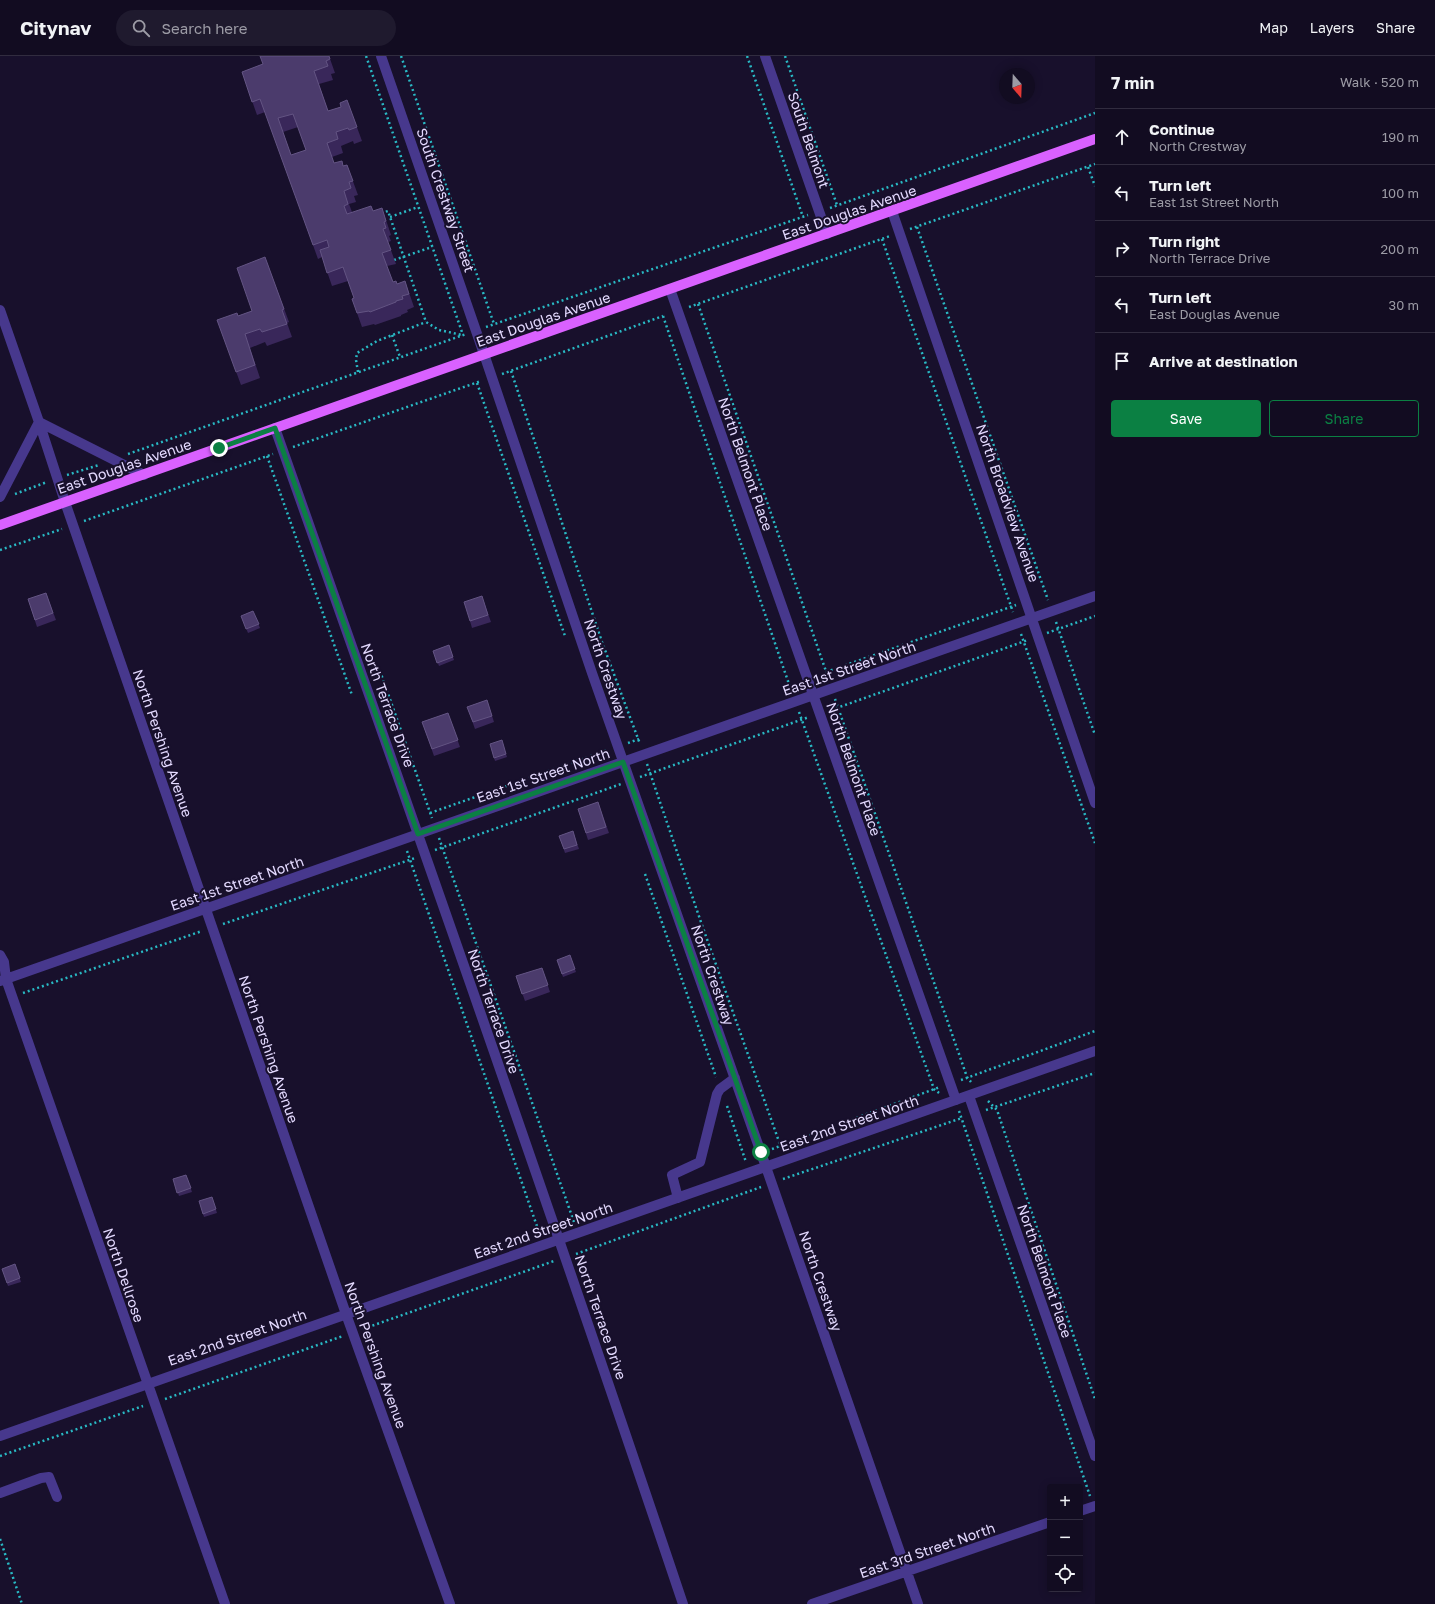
<!DOCTYPE html>
<meta charset="utf-8">
<style>
:root{--surface:#120c21;--page:#1f1a2e;--text:#f1f3f6;--muted:#9c9ba5;--line:#312c3f;--accent:#0b8043}
body{margin:0;font-family:"Golos Text",sans-serif;background:var(--page);color:var(--text)}
.controls{position:absolute;right:12px;bottom:12px;display:grid;overflow:hidden;border-radius:4px;box-shadow:0 2px 10px #0003}
.controls button{width:36px;height:36px;display:grid;place-items:center;padding:0;border:0;border-bottom:1px solid var(--line);background:var(--surface);color:var(--text);font:20px sans-serif}
.compass{position:absolute;left:999px;top:12px;width:36px;height:36px;border-radius:50%;background:var(--surface);box-shadow:0 2px 10px #0003;rotate:161deg}
.stop{position:absolute;width:12px;height:12px;margin:-9px;border:3px solid #0b8043;border-radius:50%;background:#fff}
.stop.end{background:#0b8043;border-color:#fff;box-shadow:0 1px 4px #0008}
.list{margin:0;padding:0;list-style:none}
h2{display:flex;justify-content:space-between;align-items:center;height:52px;margin:0;padding:0 16px;font-size:17px}
h2 small{font-size:13px;font-weight:400;color:var(--muted)}
.list li{display:grid;grid-template-columns:26px 1fr auto;gap:12px;align-items:center;box-sizing:border-box;height:56px;padding:0 16px;border-top:1px solid var(--line)}
.list b{display:block;font-size:15px;white-space:nowrap}
.list p{margin:0;font-size:13px;white-space:nowrap;color:var(--muted)}
.list em{font-size:13px;font-style:normal;color:var(--muted)}
.actions{display:flex;gap:8px;padding:12px 16px}
.actions a{flex:1;padding:9px 0;border:1px solid var(--accent);border-radius:4px;text-align:center;font-size:14px;color:var(--accent)}
.actions .main{background:var(--accent);color:#fff}
.icon{flex:none;width:22px;height:22px;fill:none;stroke:currentColor;stroke-width:2;stroke-linecap:round;stroke-linejoin:round}
.map{position:relative;flex:none;width:1095px;height:1548px;overflow:hidden}
header{display:flex;align-items:center;gap:24px;box-sizing:border-box;height:56px;padding:0 20px;background:var(--surface);border-bottom:1px solid var(--line)}
header strong{font-size:19px}
nav{display:flex;gap:22px;margin-inline-start:auto;font-size:14px}
.search{width:280px;height:36px;background:var(--page);display:flex;align-items:center;gap:10px;box-sizing:border-box;padding:0 14px;border-radius:22px;color:var(--muted);font-size:15px}
main{display:flex}
aside{flex:1;background:var(--surface)}
.map>svg:first-child{display:block}
</style>
<header>
<strong>Citynav</strong>
<div class="search"><svg class="icon" aria-label="search" viewBox="0 0 24 24"><circle cx="10" cy="10" r="6"/><path d="M15 15l6 6"/></svg>Search here</div>
<nav><a>Map</a><a>Layers</a><a>Share</a></nav>
</header>
<main>
<div class="map">
<svg width="1095" height="1548" viewBox="0 0 1095 1548">
<rect width="100%" height="100%" fill="#18102c"/>
<g fill="none" stroke-linecap="round" stroke-linejoin="round">
<!-- path -->
<path stroke="#29b9c4" stroke-width="2.5" stroke-dasharray="2 3" stroke-linecap="butt" d="M366 0 463 279
M401 0 494 268
M747 0 803 161
M785 0 837 149
M1088 111 1095 130
M830 152 1095 57
M381 157 388 155 426 266 439 274 462 279
M390 161 418 151
M917 171 1048 544
M910 173 1095 108
M882 183 1013 556
M394 204 432 191
M698 248 828 621
M689 251 890 180
M663 260 791 634
M486 271 808 159
M392 279 400 301
M511 315 602 586 640 688
M358 316 356 304 357 297 377 285 426 266
M502 318 663 260
M477 327 565 580
M293 391 481 325
M128 398 466 278
M267 400 352 639
M67 419 99 409
M15 438 47 426
M84 465 273 398
M0 494 62 473
M1056 566 1095 679
M1047 577 1095 560
M1021 578 1095 787
M380 615 432 762
M826 616 1016 549
M835 643 967 1021 971 1026
M831 654 1028 584
M799 656 934 1033 939 1037
M628 687 639 683
M647 708 703 872 782 1094
M640 721 809 661
M430 757 608 694
M439 782 574 1166
M435 794 621 728
M407 795 540 1179
M645 818 716 1021
M223 868 415 802
M23 937 202 875
M961 1024 1095 975
M988 1045 997 1054 1095 1343
M727 1050 746 1106
M986 1054 1095 1017
M959 1055 1090 1440
M772 1093 940 1031
M783 1123 962 1062
M576 1198 761 1131
M363 1273 554 1205
M165 1343 343 1280
M0 1400 143 1350
M0 1483 22 1548"/>
<!-- minor -->
<path stroke="#47388d" stroke-width="10" d="M381 0 484 298 592 617 766 1111 918 1548
M765 0 827 178
M892 155 1095 747
M670 233 956 1044
M0 254 39 366 65 446 346 1258 450 1548
M275 372C413 763 551 1155 683 1548
M0 441 39 366 144 419
M0 899 4 906 6 923 225 1548
M0 925 1095 540
M969 1040 1095 1400
M678 1142 672 1119 700 1106 717 1038 720 1033 735 1022
M0 1380 1095 995
M0 1437 41 1422 49 1421 57 1441
M1080 1455 1095 1450
M812 1548 1050 1466"/>
<!-- major -->
<path stroke="#d961ff" stroke-width="10" d="M0 469 1095 83"/>
</g>
<!-- wall -->
<path fill="#39275a" fill-rule="evenodd" d="M329 0 335 17 331 18 333 24 319 28 328 55 341 51 347 44 362 85 354 88 353 85 341 90 343 97 332 101 334 107 343 110 347 109 358 139 354 140 356 146 349 148 352 156 373 155 382 152 391 179 389 180 391 185 388 186 396 208 387 210 393 226 397 228 405 225 414 251 407 254 408 256 401 259V260L375 269 374 268 362 271 352 243 354 242 348 225 332 230 322 201 318 203 265 56 257 59 242 16 263 8ZM298 71 306 94 291 99 283 76Z
M265 201 289 266 287 267 292 281 267 290 265 286 250 292 260 322 241 329 217 264 238 260 252 255Z
M46 537 56 564 37 571 28 543Z
M482 540 491 566 472 572 470 565Z
M253 555 260 572 248 577 241 560Z
M449 589 454 604 439 610 433 595Z
M487 644 494 666 475 673 467 651Z
M448 657 460 691 434 700 422 666Z
M502 685 507 701 495 705 490 688Z
M598 746 609 777 588 784 578 753Z
M573 775 579 793 565 797 559 780Z
M570 899 576 916 563 921 557 904Z
M542 912 550 936 525 945 516 920Z
M186 1119 192 1136 179 1140 173 1123Z
M212 1141 217 1157 204 1161 199 1145Z
M15 1208 21 1226 8 1230 2 1213Z"/>
<!-- building -->
<path fill="#4b3b6c" stroke="#635483" fill-rule="evenodd" d="M260 0H329L330 3 326 5 328 10 314 15 328 55 341 51 340 47 347 44 357 71 349 74 348 72 336 76 338 83 327 87 334 107 342 105 343 110 347 109 353 125 349 126 351 132 344 135 348 148 344 150 347 158 371 150 373 155 382 152 386 165 384 166 386 172 383 173 391 194 382 197 393 226 396 225 397 228 405 225 409 238 402 240 403 243 396 245V246L370 256 369 255 357 257 352 243 354 242 343 211 327 217 320 194 329 191 327 184 313 189 260 43 252 46 242 16 263 8ZM293 58 306 94 291 99 278 62Z
M265 201 284 253 282 254 287 268 262 276 260 273 245 278 255 309 236 316 217 264 237 257 238 260 252 255 237 212Z
M46 537 53 557 35 564 28 543Z
M482 540 488 559 470 565 464 546Z
M253 555 259 568 246 573 241 560Z
M449 589 453 601 437 607 433 595Z
M487 644 492 660 473 666 467 651Z
M448 657 458 684 432 693 422 666Z
M502 684 506 698 494 702 490 688Z
M598 746 606 771 586 777 578 753Z
M573 775 577 789 564 793 559 780Z
M570 899 575 913 562 918 557 904Z
M542 912 548 929 522 938 516 920Z
M186 1119 191 1132 177 1137 173 1123Z
M212 1141 216 1153 203 1158 199 1145Z
M15 1208 20 1222 7 1227 2 1213Z"/>
<g fill="none" stroke-linecap="round" stroke-linejoin="round">
<!-- route -->
<path stroke="#0b8043" stroke-width="5" d="M219 392 275 372 418 778 623 706 761 1096"/>
</g>
<g text-anchor="middle" dominant-baseline="central" stroke-width="4" stroke-linejoin="round" paint-order="stroke">
<!-- street labels -->
<g font-size="14" fill="#e4daff" stroke="#18102c">
<text transform="translate(809 84) rotate(71)">South Belmont</text>
<text transform="translate(446 144) rotate(71)">South Crestway Street</text>
<text transform="translate(849 156) rotate(-19)">East Douglas Avenue</text>
<text transform="translate(543 263) rotate(-19)">East Douglas Avenue</text>
<text transform="translate(746 408) rotate(71)">North Belmont Place</text>
<text transform="translate(124 410) rotate(-19)">East Douglas Avenue</text>
<text transform="translate(1008 447) rotate(71)">North Broadview Avenue</text>
<text transform="translate(849 612) rotate(-19)">East 1st Street North</text>
<text transform="translate(606 613) rotate(71)">North Crestway</text>
<text transform="translate(388 649) rotate(70)">North Terrace Drive</text>
<text transform="translate(163 687) rotate(71)">North Pershing Avenue</text>
<text transform="translate(854 713) rotate(71)">North Belmont Place</text>
<text transform="translate(543 719) rotate(-19)">East 1st Street North</text>
<text transform="translate(237 827) rotate(-19)">East 1st Street North</text>
<text transform="translate(713 919) rotate(71)">North Crestway</text>
<text transform="translate(494 955) rotate(71)">North Terrace Drive</text>
<text transform="translate(269 993) rotate(71)">North Pershing Avenue</text>
<text transform="translate(849 1067) rotate(-19)">East 2nd Street North</text>
<text transform="translate(543 1174) rotate(-19)">East 2nd Street North</text>
<text transform="translate(1045 1215) rotate(71)">North Belmont Place</text>
<text transform="translate(124 1219) rotate(71)">North Dellrose</text>
<text transform="translate(821 1225) rotate(71)">North Crestway</text>
<text transform="translate(601 1261) rotate(71)">North Terrace Drive</text>
<text transform="translate(237 1281) rotate(-19)">East 2nd Street North</text>
<text transform="translate(376 1299) rotate(70)">North Pershing Avenue</text>
<text transform="translate(927 1494) rotate(-19)">East 3rd Street North</text>
</g>
</g>
</svg>
<div class="controls">
<button>+</button>
<button>−</button>
<button><svg class="icon" aria-label="locate" viewBox="0 0 24 24"><circle cx="12" cy="12" r="6"/><path d="M12 2v4M12 18v4M2 12h4M18 12h4"/></svg></button>
</div>
<svg class="compass" viewBox="-18 -18 36 36"><path d="M0-13l5 13h-10z" fill="#e53935"/><path d="M0 13l5-13h-10z" fill="#9c9ba5"/></svg>
<div class="stop" style="left:761px;top:1096px"></div>
<div class="stop end" style="left:219px;top:392px"></div>
</div>
<aside>
<h2>7 min<small>Walk · 520 m</small></h2>
<ul class="list">
<li><svg class="icon" aria-label="ahead" viewBox="0 0 24 24"><path d="M12 20V5M6 11l6-6 6 6"/></svg><div><b>Continue</b><p>North Crestway</p></div><em>190 m</em></li>
<li><svg class="icon" aria-label="left" viewBox="0 0 24 24"><path d="M17 20v-9H6M10 6l-5 5 5 5"/></svg><div><b>Turn left</b><p>East 1st Street North</p></div><em>100 m</em></li>
<li><svg class="icon" aria-label="right" viewBox="0 0 24 24"><path d="M7 20v-9h11M14 6l5 5-5 5"/></svg><div><b>Turn right</b><p>North Terrace Drive</p></div><em>200 m</em></li>
<li><svg class="icon" aria-label="left" viewBox="0 0 24 24"><path d="M17 20v-9H6M10 6l-5 5 5 5"/></svg><div><b>Turn left</b><p>East Douglas Avenue</p></div><em>30 m</em></li>
<li><svg class="icon" aria-label="arrive" viewBox="0 0 24 24"><path d="M6 21V4h12l-3 4 3 4H6"/></svg><div><b>Arrive at destination</b></div></li>
</ul>
<div class="actions"><a class="main">Save</a><a>Share</a></div>
</aside>
</main>
